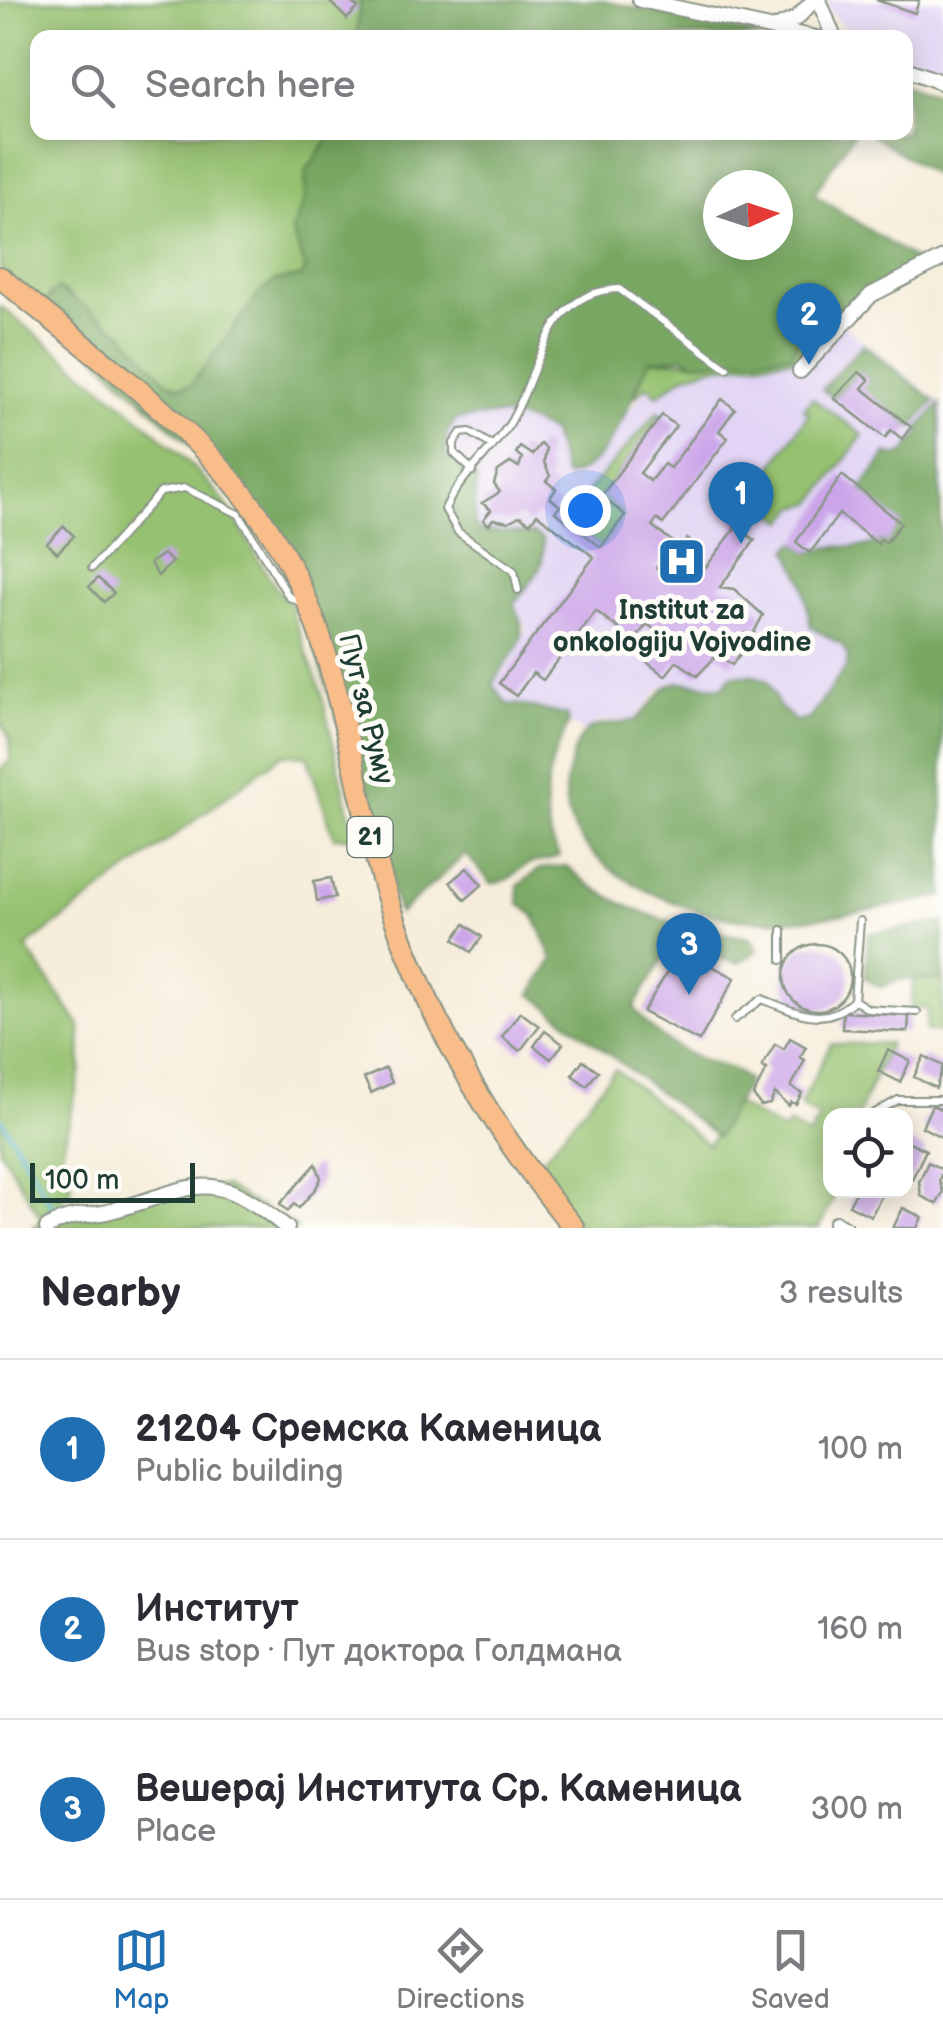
<!DOCTYPE html>
<meta charset="utf-8">
<style>
:root{--surface:#fff;--page:#f2f2f3;--text:#2b2b33;--muted:#7c7c81;--line:#e1e1e2;--accent:#1f6fb2}
body{margin:0;font-family:"Balsamiq Sans",sans-serif;background:var(--page);color:var(--text)}
.controls{position:absolute;right:30px;bottom:30px;display:grid;overflow:hidden;border-radius:20px;box-shadow:0 5px 25px #0003}
.controls button{width:90px;height:90px;display:grid;place-items:center;padding:0;border:0;border-bottom:2px solid var(--line);background:var(--surface);color:var(--text);font:50px sans-serif}
.compass{position:absolute;left:703px;top:170px;width:90px;height:90px;border-radius:50%;background:var(--surface);box-shadow:0 5px 25px #0003;rotate:87deg}
.scale{position:absolute;left:30px;bottom:25px;width:165px;box-sizing:border-box;padding-left:10px;border:5px solid #1f3d34;border-top:0;font-size:28px;line-height:35px;white-space:nowrap;color:#1f3d34;-webkit-text-stroke:8px #fdfcf7;paint-order:stroke}
.you{position:absolute;left:585px;top:510px;width:35px;height:35px;margin:-25px;border:8px solid #fff;border-radius:50%;background:#1a73e8;box-shadow:0 0 0 15px #1a73e833}
.badge{display:grid;place-items:center;width:65px;height:65px;border-radius:50%;background:var(--accent);color:#fff;font-size:32px;font-weight:700}
.pin{position:absolute;translate:-50% -82px;filter:drop-shadow(0 2px 5px #0008)}
.pin::after{content:'';position:absolute;top:52px;width:35px;height:30px;background:inherit;clip-path:polygon(0 0,100% 0,50% 100%)}
.list{margin:0;padding:0;list-style:none}
h2{display:flex;justify-content:space-between;align-items:center;height:130px;margin:0;padding:0 40px;font-size:42px}
h2 small{font-size:32px;font-weight:400;color:var(--muted)}
.list li{display:grid;grid-template-columns:65px 1fr auto;gap:30px;align-items:center;box-sizing:border-box;height:180px;padding:0 40px;border-top:2px solid var(--line)}
.list b{display:block;font-size:38px;white-space:nowrap}
.list p{margin:0;font-size:32px;white-space:nowrap;color:var(--muted)}
.list em{font-size:32px;font-style:normal;color:var(--muted)}
.icon{flex:none;width:55px;height:55px;fill:none;stroke:currentColor;stroke-width:2;stroke-linecap:round;stroke-linejoin:round}
.map{position:relative;flex:none;width:943px;height:1228px;overflow:hidden}
.search{position:absolute;background:var(--surface);box-shadow:0 5px 25px #0003;left:30px;right:30px;top:30px;height:110px;display:flex;align-items:center;gap:25px;box-sizing:border-box;padding:0 35px;border-radius:20px;color:var(--muted);font-size:38px}
.sheet{height:670px;background:var(--surface)}
nav{display:flex;justify-content:space-around;align-items:center;box-sizing:border-box;height:140px;border-top:2px solid var(--line);background:var(--surface);font-size:28px;color:var(--muted)}
nav a{display:grid;justify-items:center;gap:5px}
nav .on{color:var(--accent)}
.map>svg:first-child{display:block}
</style>
<div class="map">
<svg width="943" height="1228" viewBox="0 0 943 1228">
<rect width="100%" height="100%" fill="#fdfcf7"/>
<filter id="ink" filterUnits="userSpaceOnUse"><feTurbulence type="fractalNoise" baseFrequency=".01" numOctaves="2"/><feDisplacementMap in="SourceGraphic" scale="20" xChannelSelector="R" yChannelSelector="G"/><feConvolveMatrix kernelMatrix="1 2 1 2 8 2 1 2 1" color-interpolation-filters="sRGB"/></filter>
<filter id="wash" filterUnits="userSpaceOnUse"><feTurbulence type="fractalNoise" baseFrequency=".0048" numOctaves="4" result="noise"/><feDisplacementMap in="SourceGraphic" scale="40" xChannelSelector="R" yChannelSelector="G"/><feGaussianBlur stdDeviation="2.25" result="paint"/><feColorMatrix in="noise" values="0 0 0 0 0 0 0 0 0 0 0 0 0 0 0 0 0 1.4 0 .05"/><feComposite in="paint" operator="in"/></filter>
<g filter="url(#wash)">
<rect width="100%" height="100%" fill="#f6edda"/>
<!-- built -->
<path fill="#e1d4f4" d="M828 0H943V72L906 61V38L852 37 829 11Z
M836 319 943 405V497L846 667 809 719 796 722 779 706 768 681 722 687 674 681 659 689 635 720 601 721 584 732 569 723 567 715 548 714 527 704H507L493 685 526 629 514 603 540 571 534 534 492 533 480 531 474 524 477 480 446 456 447 433 456 420 509 413 528 418 552 433 565 477 613 432 648 386 658 394 684 376 712 367 800 358Z"/>
<!-- green -->
<path fill="#95c16f" stroke="#5a7f52" stroke-width="2.5" d="M13 0H360L357 37 38 38V132L333 133 306 172 305 199 292 232 306 269 301 278 275 281 191 385 180 387 168 382 64 291 51 293 44 307 0 269V3Z
M893 274 841 314 800 358 712 367 684 376 658 395 647 386 633 399 650 361C678 358 700 366 726 359 773 347 852 301 893 274Z
M0 306C72 365 155 422 217 493 242 521 269 590 294 607L292 613 321 691 355 837H334L307 756 283 754 26 947 80 1026 81 1070 62 1152 72 1189 44 1220 158 1191 224 1186 297 1228H33L42 1220 0 1150V769L10 761V739L0 722Z
M812 398 863 435 813 503 796 507 785 521 746 495 762 482 809 413 804 409Z
M658 412 662 415 601 496 625 515 601 547 575 527 592 504 588 491Z
M913 979 943 980V1032L926 1031 927 1009 911 1008Z
M889 1043 858 1115 830 1116V1190L837 1191 819 1228H580L533 1171 615 1069 708 1145 735 1104 784 1131 789 1124 809 1136 819 1117 800 1106 831 1044Z"/>
<!-- forest -->
<path fill="#78a762" stroke="#4c724b" stroke-width="2.5" fill-rule="evenodd" d="M360 0H599L765 37H357Z
M906 78 943 91V181L869 133 906 132Z
M333 133H854L814 194 918 262 841 308 804 323 792 354 695 363 683 357 650 361C629 397 612 469 565 477L552 433C518 412 495 413 456 420L447 433 446 455 477 479 474 524 480 531 534 534 542 539C548 568 531 582 514 603 534 647 512 646 493 685L507 704C529 704 546 712 567 715L569 723C547 766 535 810 559 856 549 862 538 860 527 865 512 873 511 883 491 883L466 854 399 914 276 526 44 307 57 288 123 333 168 382 180 387 191 385 259 294 275 281 301 277 306 269 292 232 305 199 306 172ZM718 185H778V245H718Z
M863 344 935 401 911 427 862 388 869 380 859 372 834 398 822 389Z
M940 404 943 896C872 909 788 931 716 915 654 901 546 853 568 772 582 718 589 729 636 720 678 681 655 677 722 687L733 675H753L768 681 779 706 796 722 809 719 846 667 848 656 842 645 811 627 803 581 788 549 796 542 810 553C832 540 863 554 881 539L886 543 859 492 887 453 895 456 904 453 920 434 918 429Z
M567 866C616 913 686 929 751 938L758 951 737 963 686 946 668 950 634 1007C650 1033 677 1050 705 1061 724 1068 732 1065 748 1081L717 1137 531 994 553 960 534 915 519 903 518 886 539 869Z
M943 922V980L902 979 881 987 865 978 868 934Z"/>
<g fill="none" stroke-linecap="round" stroke-linejoin="round">
<!-- stream -->
<path stroke="#4fb0ce" stroke-width="4" d="M0 1117 56 1212"/>
</g>
<g id="blocks">
<!-- building -->
<path fill="#cba4e9" fill-rule="evenodd" d="M328 0H349L358 8 347 19Z
M876 0H919L915 13Z
M859 372 869 380 862 388 911 427 902 439 891 430 885 438 834 398Z
M722 399 735 409 719 431 728 438 663 524 657 519 652 526 681 548 687 539 695 545 688 554 706 567 734 530 735 510H742L741 530 755 540 720 587 734 589 763 615 753 634H746L752 638 732 665 718 654 697 676 677 661 665 676 644 660 663 636 647 624 634 641 596 611 543 680 533 673 516 696 499 683 594 557 537 514 530 523 520 516 508 522 493 519 489 525 483 520 491 510 482 503 500 492 494 484 498 471 510 463 519 467 522 458 516 453 520 447 532 455 540 444 546 448 544 462 550 476 546 481 556 489 550 498 560 506 555 512 601 547 625 515 601 496 662 415 676 426 640 473 650 481 664 464 670 468ZM666 555 679 565 669 578 656 568Z
M842 475 901 523 886 543 881 539 878 544 839 514 810 553 796 542Z
M64 526 74 536 57 553 47 543Z
M163 554 172 562 158 576 150 563Z
M98 578 114 593 104 602 89 587Z
M467 868 482 885 465 900 450 882Z
M331 878 335 897 317 901 314 881Z
M465 924 482 937 471 952 454 939Z
M784 977a33 33 0 1 1 66 0a33 33 0 1 1-66 0Z
M681 950 735 978 699 1041 643 1012Z
M520 1012 539 1026 520 1051 502 1037Z
M843 1012 909 1016 908 1032 842 1029Z
M545 1031 563 1044 551 1059 534 1046Z
M790 1038 806 1047 800 1057 805 1060 791 1087 802 1093 796 1104 791 1102 789 1106 775 1093 770 1104 761 1106 753 1095 767 1069 762 1067 775 1044 784 1049Z
M888 1050 910 1061 900 1082 878 1071Z
M924 1056 943 1066 936 1088 914 1077Z
M583 1060 598 1071 587 1086 572 1075Z
M386 1068 392 1083 371 1093 364 1078Z
M932 1105 943 1110V1138L922 1127Z
M907 1141 926 1150 912 1179 906 1175Z
M928 1162 943 1170 939 1180 943 1192 937 1204 921 1196 919 1182Z
M316 1164 321 1178 316 1188 299 1208 294 1204 288 1211 280 1204Z
M857 1190 883 1193 871 1216 849 1205Z
M903 1208 922 1217 917 1228H893Z"/>
</g>
</g>
<g filter="url(#ink)">
<use href="#blocks" fill-opacity="0" stroke="#8a9587" stroke-width="2.5"/>
<g fill="none" stroke-linecap="round" stroke-linejoin="round">
<defs>
<path id="lane" d="M473 471 454 453V443L461 433 470 432 493 446
M92 568 161 492 185 488 239 514 289 597 302 603
M518 590 514 571 458 532 445 509C459 477 491 453 510 423 541 372 544 291 619 289L727 368
M860 921 854 1000 868 1009 917 1012
M782 930V960
M735 1019 762 999C796 1012 824 1029 854 1000
M871 1115 898 1100H943"/>
<path id="street" d="M640 0 816 38
M819 0 834 38
M775 28 797 18 814 0
M906 69 943 83
M800 371 871 295 943 258
M836 1223 845 1228
M47 1228C68 1214 84 1217 107 1212 194 1190 206 1161 287 1228"/>
<path id="primary" d="M0 277C98 360 215 436 281 549 336 642 348 755 376 858 413 997 483 1118 574 1228"/>
</defs>
<!-- lane casing -->
<use href="#lane" stroke="#8a9587" stroke-width="10"/>
<!-- street casing -->
<use href="#street" stroke="#8a9587" stroke-width="18"/>
<!-- primary casing -->
<use href="#primary" stroke="#8a9587" stroke-width="24"/>
<!-- lane -->
<use href="#lane" stroke="#fff" stroke-width="6"/>
<!-- street -->
<use href="#street" stroke="#fff" stroke-width="14"/>
<!-- primary -->
<use href="#primary" stroke="#f8bd89" stroke-width="20"/>
</g>
</g>
<!-- icons -->
<defs>
<symbol id="hospital-square" viewBox="-11 -11 22 22"><rect x="-9" y="-9" width="18" height="18" rx="4" fill="#1f6fb2" stroke="#fdfcf7"/><path d="M-5-5h3v3.5h4V-5h3V5h-3V1.5h-4V5h-3Z" fill="#fff"/></symbol>
</defs>
<g fill-rule="evenodd">
<use href="#hospital-square" x="654" y="534" width="55" height="55"/>
</g>
<g text-anchor="middle" dominant-baseline="central" stroke-width="10" stroke-linejoin="round" paint-order="stroke">
<!-- shield labels -->
<rect fill="#fdfcf7" stroke="#62766e" stroke-width="2.5" x="347.5" y="817" width="45" height="40" rx="8"/>
<g font-size="25" font-weight="bold" fill="#1f3d34">
<text x="370" y="837">21</text>
</g>
<!-- poi labels -->
<g font-size="28" font-weight="bold" fill="#1f3d34" stroke="#fdfcf7">
<text x="682" y="610">Institut za<tspan x="682" dy="32">onkologiju Vojvodine</tspan></text>
</g>
<!-- street labels -->
<g font-size="28" fill="#1f3d34" stroke="#fdfcf7">
<text transform="translate(366 709) rotate(76)">Пут за Руму</text>
</g>
</g>
</svg>
<div class="controls">
<button><svg class="icon" aria-label="locate" viewBox="0 0 24 24"><circle cx="12" cy="12" r="6"/><path d="M12 2v4M12 18v4M2 12h4M18 12h4"/></svg></button>
</div>
<svg class="compass" viewBox="-18 -18 36 36"><path d="M0-13l5 13h-10z" fill="#e53935"/><path d="M0 13l5-13h-10z" fill="#7c7c81"/></svg>
<div class="scale">100 m</div>
<div class="you"></div>
<div class="pin badge" style="left:741px;top:544px">1</div>
<div class="pin badge" style="left:809px;top:365px">2</div>
<div class="pin badge" style="left:689px;top:995px">3</div>
<div class="search"><svg class="icon" aria-label="search" viewBox="0 0 24 24"><circle cx="10" cy="10" r="6"/><path d="M15 15l6 6"/></svg>Search here</div>
</div>
<section class="sheet">
<h2>Nearby<small>3 results</small></h2>
<ul class="list">
<li><span class="badge">1</span><div><b>21204 Сремска Каменица</b><p>Public building</p></div><em>100 m</em></li>
<li><span class="badge">2</span><div><b>Институт</b><p>Bus stop · Пут доктора Голдмана</p></div><em>160 m</em></li>
<li><span class="badge">3</span><div><b>Вешерај Института Ср. Каменица</b><p>Place</p></div><em>300 m</em></li>
</ul>
</section>
<nav>
<a class="on"><svg class="icon" aria-label="map" viewBox="0 0 24 24"><path d="M3 6l6-2 6 2 6-2v14l-6 2-6-2-6 2zM9 4v14M15 6v14"/></svg>Map</a>
<a><svg class="icon" aria-label="directions" viewBox="0 0 24 24"><path d="M12 3l9 9-9 9-9-9zM9 14v-3h6M13 9l2 2-2 2"/></svg>Directions</a>
<a><svg class="icon" aria-label="saved" viewBox="0 0 24 24"><path d="M7 4h10v16l-5-4-5 4z"/></svg>Saved</a>
</nav>
